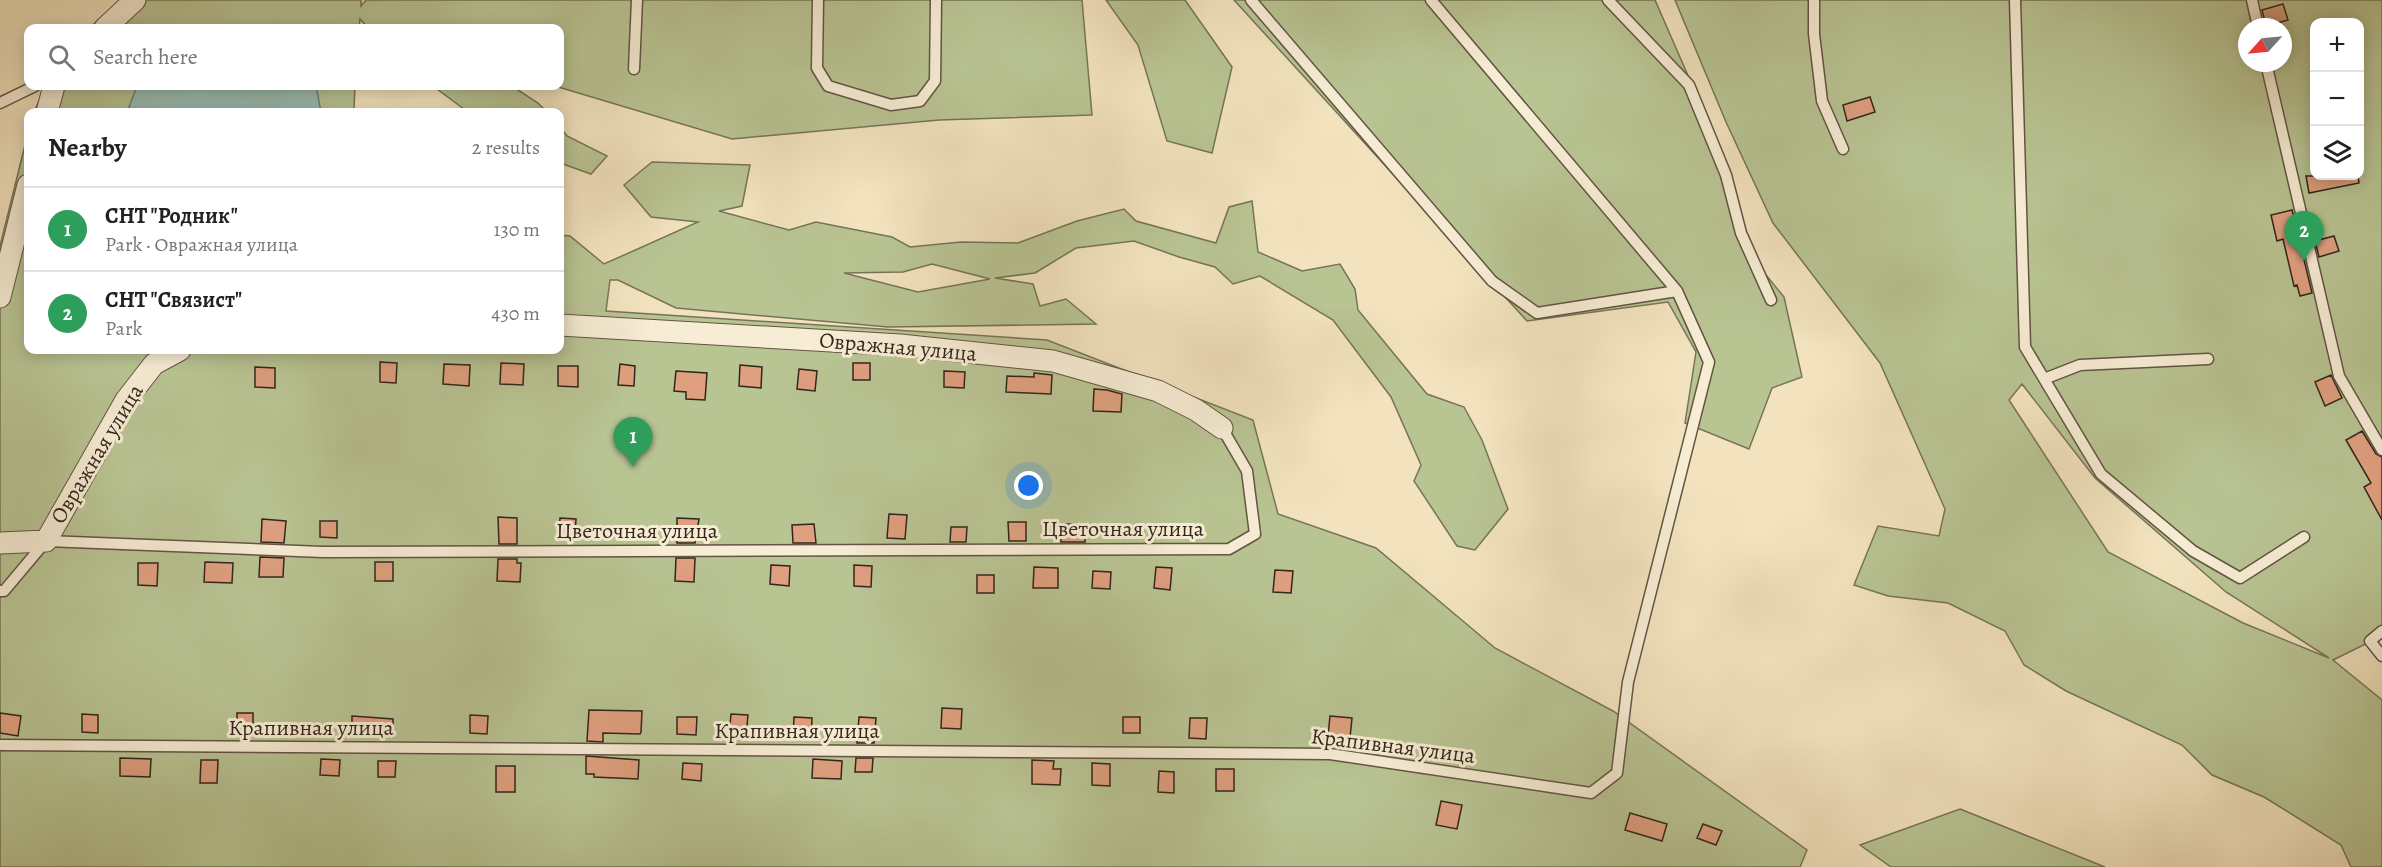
<!DOCTYPE html>
<meta charset="utf-8">
<style>
:root{--surface:#fff;--page:#f6f6f6;--text:#222;--muted:#767676;--line:#e0e0e0;--accent:#db2777}
body{margin:0;font-family:Alegreya,serif;background:var(--page);color:var(--text)}
.controls{position:absolute;right:18px;top:18px;display:grid;overflow:hidden;border-radius:12px;box-shadow:0 3px 15px #0003}
.controls button{width:54px;height:54px;display:grid;place-items:center;padding:0;border:0;border-bottom:2px solid var(--line);background:var(--surface);color:var(--text);font:30px sans-serif}
.compass{position:absolute;left:2238px;top:18px;width:54px;height:54px;border-radius:50%;background:var(--surface);box-shadow:0 3px 15px #0003;rotate:243deg}
.you{position:absolute;left:1029px;top:486px;width:21px;height:21px;margin:-15px;border:4px solid #fff;border-radius:50%;background:#1a73e8;box-shadow:0 0 0 9px #1a73e833}
.badge{display:grid;place-items:center;width:39px;height:39px;border-radius:50%;background:var(--accent);color:#fff;font-size:20px;font-weight:700}
.pin{position:absolute;translate:-50% -50px;filter:drop-shadow(0 2px 3px #0008)}
.pin::after{content:'';position:absolute;top:32px;width:21px;height:18px;background:inherit;clip-path:polygon(0 0,100% 0,50% 100%)}
.list{margin:0;padding:0;list-style:none}
h2{display:flex;justify-content:space-between;align-items:center;height:78px;margin:0;padding:0 24px;font-size:26px}
h2 small{font-size:20px;font-weight:400;color:var(--muted)}
.list li{display:grid;grid-template-columns:39px 1fr auto;gap:18px;align-items:center;box-sizing:border-box;height:84px;padding:0 24px;border-top:2px solid var(--line)}
.list b{display:block;font-size:22px;white-space:nowrap}
.list p{margin:0;font-size:20px;white-space:nowrap;color:var(--muted)}
.list em{font-size:20px;font-style:normal;color:var(--muted)}
.icon{flex:none;width:33px;height:33px;fill:none;stroke:currentColor;stroke-width:2;stroke-linecap:round;stroke-linejoin:round}
.map{position:relative;flex:none;width:2382px;height:867px;overflow:hidden}
.search{position:absolute;background:var(--surface);box-shadow:0 3px 15px #0003;left:24px;top:24px;width:540px;height:66px;display:flex;align-items:center;gap:15px;box-sizing:border-box;padding:0 21px;border-radius:12px;color:var(--muted);font-size:22px}
.panel{position:absolute;background:var(--surface);box-shadow:0 3px 15px #0003;left:24px;top:108px;width:540px;height:246px;border-radius:12px}
.map>svg:first-child{display:block}
</style>
<div class="map">
<svg width="2382" height="867" viewBox="0 0 2382 867">
<rect width="100%" height="100%" fill="#f2e3be"/>
<filter id="stains"><feTurbulence type="fractalNoise" baseFrequency=".00333" numOctaves="4"/><feColorMatrix values="0 0 0 0 .2 0 0 0 0 .09 0 0 0 0 .02 0 0 0 .5 -.17"/></filter>
<radialGradient id="worn" r=".72"><stop offset=".6" stop-color="#630" stop-opacity="0"/><stop offset="1" stop-color="#630" stop-opacity=".3"/></radialGradient>
<!-- green -->
<path fill="#b9c493" stroke="#767458" stroke-width="1.5" fill-rule="evenodd" d="M123 0H361V6L366 0H1082L1092 115 939 120 732 139 555 86H560V28H368L360 19 359 28H89Z
M1106 0H1185L1232 67 1212 153 1167 141 1138 45Z
M1234 0H1655L1703 110 1749 254 1784 297 1802 377 1772 388 1749 449 1685 423 1696 352 1668 302 1527 321Z
M1675 0H2382V636L2333 660 2382 700V867H2351L2341 845 2264 797 2212 775 2182 745 2066 691 2024 665 2005 631 1948 603 1888 596 1854 585 1878 526 1939 536 1945 509 1880 363 1773 223 1726 122ZM2314 22H2360V176H2314ZM2247 27H2283V63H2247ZM2022 384 2095 478 2226 592 2329 658 2243 623 2108 552 2009 400Z
M46 86H355L354 109 357 112H34Z
M433 86H512L538 103 547 112H468Z
M560 127 567 136 607 156 591 174 560 163Z
M28 133V350H560V235L570 236 604 264 698 222 651 217 624 185 652 162 750 165 742 206 719 211 789 230 816 222 892 237 910 247 961 242 1018 243 1077 221 1124 209 1136 221 1216 243 1229 207 1252 201 1258 252 1302 271 1340 264 1355 289 1358 310 1427 394 1464 407 1482 440 1508 509 1475 550 1457 546 1414 481 1421 465 1391 397 1333 320 1260 276 1233 284 1215 267 1179 257 1134 241 1076 248 1035 273 995 278 1033 284 1040 306 1066 299 1096 324 888 327 676 308 618 280H610L606 311 1047 340 1253 420 1278 514 1376 548 1495 648 1613 711 1807 850 1800 867H0V246ZM932 264 990 279 918 292 844 273 903 272Z
M1960 809 2105 867H1891L1860 845Z"/>
<!-- water -->
<path fill="#9bbeb4" stroke="#718177" stroke-width="1.5" d="M137 86H316L321 112H132L129 107Z"/>
<!-- building -->
<path fill="#dfa07f" stroke="#33251c" stroke-width="1.5" d="M2283 4 2288 20 2266 26 2262 10Z
M1870 97 1875 112 1847 121 1843 105Z
M2306 176H2358L2359 183 2309 193Z
M2292 210 2312 293 2300 296 2297 285 2294 286 2283 239 2277 241 2271 215Z
M2334 236 2339 251 2319 257 2315 241Z
M380 362 397 363 396 383 380 382Z
M501 363 524 364 523 385 500 384Z
M853 363H870V380H853Z
M444 364 470 365 469 386 443 384Z
M620 364 635 366 634 386 618 385Z
M740 365 762 367 761 388 739 386Z
M558 366H578V387L558 386Z
M255 367 275 368V388L255 387Z
M799 369 817 371 815 391 797 389Z
M676 371 707 373 705 400 686 399V392L674 391Z
M944 371 965 372 964 388 944 387Z
M1034 373 1052 375 1051 394 1006 392 1007 376 1034 377Z
M2331 375 2342 398 2325 406 2315 382Z
M1094 389 1107 390 1122 394 1121 412 1093 411Z
M2362 431 2376 454 2382 457V520L2364 487 2371 483 2346 440Z
M889 514 907 515 905 539 887 538Z
M498 517 517 518V544H499Z
M560 518 576 519 575 536 559 535Z
M677 518 699 519 695 543H677Z
M262 519 286 521 284 543 261 542Z
M320 521H337V538L320 537Z
M1008 522H1026V541H1009Z
M814 524 816 543H793L792 525Z
M1061 524H1085V542H1061Z
M951 527H967L966 542H950Z
M260 557 284 558 283 577H259Z
M676 558H695L694 582 675 581Z
M498 559H517V563H521L520 582 497 581Z
M205 562 233 563 232 583 204 582Z
M375 562H393V581H375Z
M138 563H158L157 586 138 585Z
M771 565 790 566 789 586 770 584Z
M854 565 872 566 871 587 854 586Z
M1034 567 1058 568V588H1033Z
M1156 567 1172 568 1170 590 1154 588Z
M1275 570 1293 571 1291 593 1273 592Z
M1093 571 1111 572 1110 589 1092 588Z
M977 575H994V593H977Z
M942 708 962 709 961 729 941 728Z
M589 710 642 711 641 732 640 734 603 733V742L587 741Z
M0 713 21 716 18 736 0 733Z
M237 713H253V729H237Z
M82 714 98 715V733L82 732Z
M731 714 748 715 746 737 729 736Z
M470 715 488 716 487 734 470 733Z
M352 716 393 719V737L352 736Z
M1330 716 1352 718 1350 738 1328 736Z
M677 717H697L696 735 677 734Z
M794 717 812 718 811 738 793 737Z
M859 717 876 718 874 743H857Z
M1123 717H1140V733H1123Z
M1190 718H1207L1206 739 1189 738Z
M586 756 639 760 638 779 594 777V774H586Z
M120 758 151 759 150 777 120 776Z
M856 758H873L872 772H855Z
M321 759 340 760 339 776 320 775Z
M813 759 842 761 841 779 812 778Z
M201 760H218L217 783H200Z
M1032 760 1054 761 1053 769H1061L1060 785 1032 784Z
M378 761H396L395 777H378Z
M683 763 702 764 701 781 682 779Z
M1092 763 1110 764V786L1092 785Z
M496 766H515V792H496Z
M1216 769H1234V791H1216Z
M1159 771 1174 772V793L1158 792Z
M1441 801 1462 805 1457 829 1436 825Z
M1630 813 1667 824 1662 841 1625 830Z
M1703 824 1722 831 1716 845 1697 838Z"/>
<g fill="none" stroke-linecap="round" stroke-linejoin="round">
<defs>
<path id="service" d="M818 0 817 68 828 86 891 105 920 101 935 81 936 0
M1431 0 1677 291
M1608 0 1689 85 1726 175 1741 233 1771 300
M1814 0V34L1822 101 1843 149
M2015 0 2025 347 2101 474 2193 551 2240 578 2304 537
M2252 0 2258 27
M2266 63 2339 376 2382 450
M634 69 637 0
M0 103 35 86
M2044 379 2080 365 2208 359
M0 591H4L46 541 323 552 1229 549 1255 534 1247 471 1222 428
M2382 631 2370 641 2382 656
M0 745 1330 754 1591 793 1617 773 1628 682 1709 362 1677 291 1537 313 1492 281 1251 0"/>
<path id="minor" d="M105 28 135 0
M47 112 54 86
M0 297 28 185
M560 325 900 345 1053 361 1158 391 1196 410 1222 428
M0 543 46 541 126 400 154 364 180 350"/>
</defs>
<!-- service casing -->
<use href="#service" stroke="#635444" stroke-width="13"/>
<!-- minor casing -->
<use href="#minor" stroke="#635444" stroke-width="23"/>
<!-- service -->
<use href="#service" stroke="#f7edd5" stroke-width="10"/>
<!-- minor -->
<use href="#minor" stroke="#f7edd5" stroke-width="21"/>
</g>
<g text-anchor="middle" dominant-baseline="central" stroke-width="6" stroke-linejoin="round" paint-order="stroke">
<!-- street labels -->
<g font-size="22" fill="#33251c" stroke="#f7edd5">
<text transform="translate(898 347) rotate(5)">Овражная улица</text>
<text transform="translate(97 454) rotate(-59)">Овражная улица</text>
<text x="1123" y="529">Цветочная улица</text>
<text x="637" y="531">Цветочная улица</text>
<text x="311" y="728">Крапивная улица</text>
<text x="797" y="731">Крапивная улица</text>
<text transform="translate(1393 746) rotate(7)">Крапивная улица</text>
</g>
</g>
<rect width="100%" height="100%" filter="url(#stains)"/>
<rect width="100%" height="100%" fill="url(#worn)"/>
</svg>
<div class="controls">
<button>+</button>
<button>−</button>
<button><svg class="icon" aria-label="layers" viewBox="0 0 24 24"><path d="M12 4l9 5-9 5-9-5zM3 14l9 5 9-5"/></svg></button>
</div>
<svg class="compass" viewBox="-18 -18 36 36"><path d="M0-13l5 13h-10z" fill="#e53935"/><path d="M0 13l5-13h-10z" fill="#767676"/></svg>
<div class="you"></div>
<div class="pin badge" style="left:633px;top:467px;background:#2e9e5b">1</div>
<div class="pin badge" style="left:2304px;top:261px;background:#2e9e5b">2</div>
<div class="search"><svg class="icon" aria-label="search" viewBox="0 0 24 24"><circle cx="10" cy="10" r="6"/><path d="M15 15l6 6"/></svg>Search here</div>
<section class="panel">
<h2>Nearby<small>2 results</small></h2>
<ul class="list">
<li><span class="badge" style="background:#2e9e5b">1</span><div><b>СНТ &quot;Родник&quot;</b><p>Park · Овражная улица</p></div><em>130 m</em></li>
<li><span class="badge" style="background:#2e9e5b">2</span><div><b>СНТ &quot;Связист&quot;</b><p>Park</p></div><em>430 m</em></li>
</ul>
</section>
</div>
